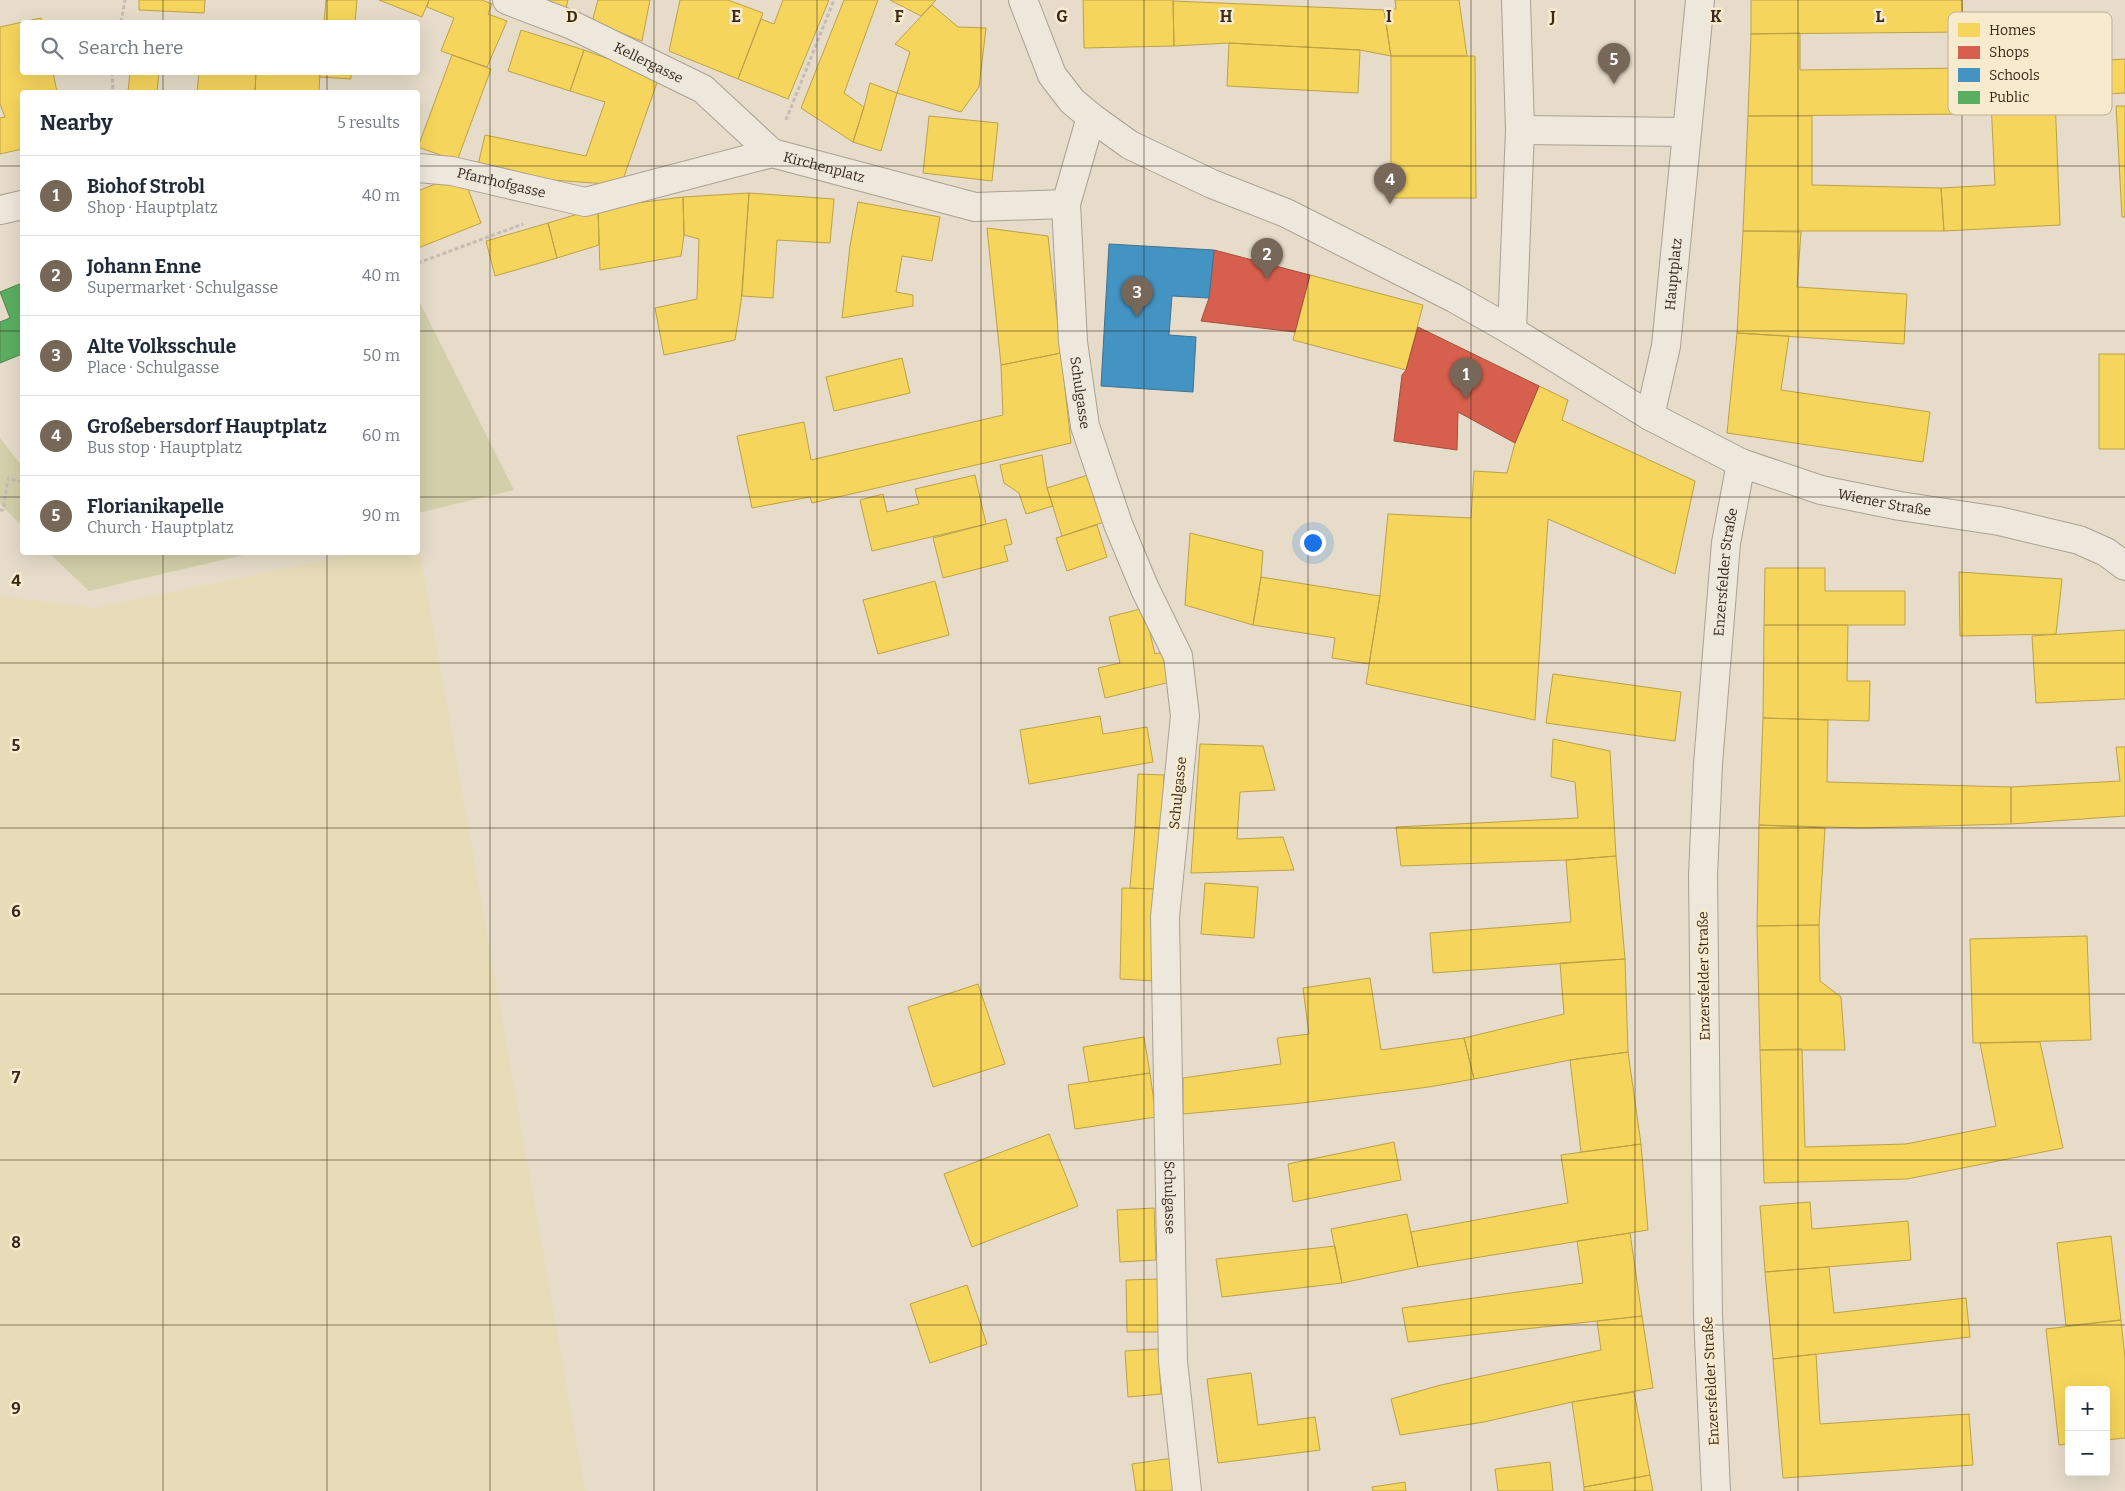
<!DOCTYPE html>
<meta charset="utf-8">
<style>
:root{--surface:#fff;--page:#f2f2f3;--text:#1f2937;--muted:#747a83;--line:#e0e1e3;--accent:#766758}
body{margin:0;font-family:Bitter,serif;background:var(--page);color:var(--text)}
.controls{position:absolute;right:15px;bottom:15px;display:grid;overflow:hidden;border-radius:5px;box-shadow:0 5px 20px #0002}
.controls button{width:45px;height:45px;display:grid;place-items:center;padding:0;border:0;border-bottom:1px solid var(--line);background:var(--surface);color:var(--text);font:25px sans-serif}
.you{position:absolute;left:1312px;top:542px;width:18px;height:18px;margin:-12px;border:4px solid #fff;border-radius:50%;background:#1a73e8;box-shadow:0 0 0 8px #1a73e833}
.badge{display:grid;place-items:center;width:32px;height:32px;border-radius:50%;background:var(--accent);color:#fff;font-size:16px;font-weight:700}
.pin{position:absolute;translate:-50% -41px;filter:drop-shadow(0 1px 2px #0008)}
.pin::after{content:'';position:absolute;top:26px;width:18px;height:15px;background:inherit;clip-path:polygon(0 0,100% 0,50% 100%)}
.list{margin:0;padding:0;list-style:none}
h2{display:flex;justify-content:space-between;align-items:center;height:65px;margin:0;padding:0 20px;font-size:21px}
h2 small{font-size:16px;font-weight:400;color:var(--muted)}
.list li{display:grid;grid-template-columns:32px 1fr auto;gap:15px;align-items:center;box-sizing:border-box;height:80px;padding:0 20px;border-top:1px solid var(--line)}
.list b{display:block;font-size:19px;white-space:nowrap}
.list p{margin:0;font-size:16px;white-space:nowrap;color:var(--muted)}
.list em{font-size:16px;font-style:normal;color:var(--muted)}
.icon{flex:none;width:28px;height:28px;fill:none;stroke:currentColor;stroke-width:2;stroke-linecap:round;stroke-linejoin:round}
.map{position:relative;flex:none;width:2125px;height:1491px;overflow:hidden}
.search{position:absolute;background:var(--surface);box-shadow:0 5px 20px #0002;left:20px;top:20px;width:400px;height:55px;display:flex;align-items:center;gap:12px;box-sizing:border-box;padding:0 18px;border-radius:5px;color:var(--muted);font-size:19px}
.panel{position:absolute;background:var(--surface);box-shadow:0 5px 20px #0002;left:20px;top:90px;width:400px;height:465px;border-radius:5px}
.map>svg:first-child{display:block}
</style>
<div class="map">
<svg width="2125" height="1491" viewBox="0 0 2125 1491">
<rect width="100%" height="100%" fill="#e6dcc9"/>
<!-- farmland -->
<path fill="#e7dbb8" d="M418 541 585 1491H0V596L94 608 359 553 418 552Z"/>
<!-- cemetery -->
<path fill="#d2cfaa" d="M418 299 514 490 418 513Z
M0 438 22 466V526L0 504Z
M49 553H252L89 591Z"/>
<!-- homes -->
<path fill="#f6d55c" stroke="#bda148" d="M139 0H205L204 13 139 10Z
M326 0H357L355 22H324Z
M379 0H429L422 17Z
M429 0H482L492 4 488 14 507 21 487 67 441 51 454 18 427 7Z
M540 0H568L566 8Z
M598 0H650L642 41 592 22Z
M680 0H728L763 13 738 79 669 51Z
M783 0H829L788 99 738 79 761 19 774 24Z
M844 0H878L844 93 864 107 853 142 801 108Z
M890 0H936L921 16Z
M1083 0H1173L1174 46 1084 48Z
M1395 0H1459L1467 56H1391L1384 10 1396 9Z
M1751 0H1962L1963 32 1751 34Z
M1173 1 1384 10 1391 56 1360 50 1229 43 1174 46Z
M932 5 958 27 986 28 979 87 961 112 897 93 910 52 895 44Z
M41 18 42 22H22V72H53L57 92H22V149L0 154V118L5 117 0 104V27Z
M521 30 584 50 570 91 508 71Z
M1800 33V70L1966 68 1967 114 1748 116 1751 34Z
M1229 43 1360 50 1358 93 1227 86Z
M584 50 659 77 621 185 552 180 478 165 485 135 586 156 605 102 570 91Z
M452 55 491 69 457 161 418 147Z
M1391 56H1475L1476 198H1391Z
M2125 59V93L1991 101 1990 67Z
M130 72H159L157 92H128Z
M199 72H256L255 92H197Z
M256 72H320L319 92H255Z
M320 72H351V79L320 77Z
M870 83 897 93 881 151 853 142 864 107Z
M2055 97 2060 225 1944 231 1941 188 1995 185 1991 101Z
M2116 106H2125V217H2122Z
M929 116 998 123 992 181 923 173Z
M1748 116H1812V185L1941 188 1944 231H1743Z
M462 173 481 223 418 248V191Z
M749 193 741 302 735 340 664 355 655 308 697 299 699 239 684 235 683 197Z
M749 193 834 199 830 243 777 240 773 298 742 296Z
M683 197 684 235 681 256 600 270 598 208Z
M858 202 940 217 932 261 902 256 896 292 913 295V306L842 318 850 246Z
M598 208 599 245 557 258 548 223Z
M548 223 557 258 495 276 486 241Z
M987 228 1048 236 1061 353 1001 365Z
M1743 231 1801 232 1797 287 1907 294 1904 344 1737 333Z
M1310 275 1423 305 1406 370 1293 340Z
M1737 333 1789 336 1781 390 1930 412 1923 462 1727 433Z
M1061 353 1071 443 812 503 810 497 752 508 737 436 804 422 811 460 1003 415 1001 365Z
M2099 354H2125V449H2099Z
M902 358 910 393 834 411 826 377Z
M1539 386 1568 400 1562 420 1695 481 1675 574 1548 519 1535 720 1366 684 1380 596 1388 514 1471 518 1474 471 1507 473 1515 443Z
M1042 455 1047 488 1053 506 1026 514 1019 493 1004 483 1000 465Z
M1091 474 1107 521 1062 536 1047 488Z
M975 475 986 524 872 551 860 500 883 494 887 512 919 504 915 489Z
M1006 519 1012 544 1004 546 1008 561 943 578 933 538Z
M1097 525 1107 557 1067 571 1056 538Z
M1190 533 1263 551 1261 577 1253 625 1185 605Z
M1765 568H1825V591H1905V625H1764Z
M1959 572 2062 579 2056 634 1960 636Z
M1261 577 1380 596 1369 664 1332 658 1335 638 1253 625Z
M935 581 949 635 878 654 863 600Z
M1144 608 1155 654 1167 651 1174 681 1105 698 1098 668 1120 663 1109 617Z
M1764 625H1848L1847 681H1870L1869 721 1763 718Z
M2125 630V699L2036 703 2032 636Z
M1553 674 1681 692 1675 741 1546 723Z
M1100 716 1103 734 1147 727 1153 762 1029 784 1020 730Z
M1763 718 1828 720 1827 782 2011 787V824L1862 828 1759 825Z
M1553 739 1610 751 1616 856 1566 860 1401 866 1396 827 1578 818 1575 782 1551 777Z
M1200 744 1263 746 1275 790 1240 792 1237 839 1283 837 1294 870 1191 873Z
M2116 747H2125V816L2011 824V787L2120 781Z
M1138 774 1164 775 1162 828 1135 827Z
M1759 825 1825 828 1819 925 1757 926Z
M1135 827 1162 828 1158 889 1130 888Z
M1616 856 1625 959 1433 973 1430 933 1571 922 1566 860Z
M1205 883 1258 887 1254 938 1201 934Z
M1122 888 1158 889 1155 981 1120 979Z
M1819 925 1820 981 1841 997 1845 1050H1760L1757 926Z
M2087 936 2091 1040 1973 1043 1970 939Z
M1625 959 1628 1052 1570 1060 1474 1079 1464 1038 1564 1014 1560 963Z
M1370 978 1381 1050 1464 1038 1474 1079 1429 1087 1293 1104 1183 1114V1078L1281 1064 1277 1038 1309 1034 1303 988Z
M978 984 1005 1064 933 1087 908 1007Z
M1144 1037 1150 1073 1089 1082 1083 1047Z
M2040 1042 2063 1148 1907 1179 1764 1183 1760 1050 1802 1049 1805 1147 1906 1144 1996 1126 1980 1043Z
M1628 1052 1641 1144 1581 1152 1570 1060Z
M1150 1073 1156 1117 1075 1129 1068 1085Z
M1049 1134 1078 1206 972 1247 944 1174Z
M1394 1142 1401 1180 1293 1202 1288 1164Z
M1641 1144 1648 1230 1418 1267 1411 1232 1568 1203 1561 1155Z
M1810 1202 1812 1229 1908 1221 1911 1260 1765 1272 1760 1206Z
M1154 1208 1156 1260 1120 1262 1117 1210Z
M1407 1214 1418 1267 1342 1283 1331 1229Z
M1630 1233 1642 1316 1408 1342 1402 1308 1583 1283 1577 1241Z
M2111 1236 2121 1320 2066 1326 2057 1243Z
M1335 1246 1342 1283 1222 1297 1216 1259Z
M1829 1267 1834 1313 1966 1298 1970 1337 1773 1359 1765 1272Z
M1159 1279 1161 1332H1127L1126 1280Z
M967 1285 987 1344 930 1363 910 1304Z
M1642 1316 1653 1388 1572 1402 1484 1422 1400 1435 1391 1399 1441 1385 1601 1350 1597 1321Z
M2121 1320 2125 1358V1438L2106 1440V1390H2069V1444L2059 1445 2046 1329Z
M1158 1349 1161 1394 1128 1397 1125 1351Z
M1816 1354 1820 1424 1969 1414 1973 1465 1783 1478 1773 1359Z
M1251 1373 1258 1425 1315 1417 1320 1450 1218 1463 1207 1379Z
M1634 1392 1650 1475 1584 1487 1572 1402Z
M1173 1458 1178 1491H1136L1132 1464Z
M1550 1462 1553 1491H1498L1495 1469Z
M1650 1475 1653 1491H1584V1487Z
M1405 1482 1406 1491H1373L1372 1487Z"/>
<!-- shops -->
<path fill="#d6604d" stroke="#a74f3e" d="M1214 250 1310 275 1295 332 1201 321 1209 298Z
M1418 327 1539 386 1515 443 1458 412 1457 450 1394 441 1402 375 1406 370Z"/>
<!-- schools -->
<path fill="#4393c3" stroke="#407391" d="M1109 244 1214 250 1209 298 1172 296 1169 335 1196 337 1193 392 1101 386Z"/>
<!-- public -->
<path fill="#5aae61" stroke="#50864c" d="M22 283V356V354L0 363V322L10 318 0 292Z"/>
<g fill="none" stroke-linecap="round" stroke-linejoin="round">
<defs>
<g id="minor">
<path id="s1" d="M507 0 572 25 703 89 772 153"/>
<path id="s2" d="M1023 0 1052 75 1072 101 1091 117 1130 145 1212 184 1286 213 1454 298 1512 331 1650 416 1741 463 1821 490 1900 506 1999 521 2079 540 2106 552 2125 566"/>
<path id="s3" d="M1091 117 1066 204 1073 342 1085 426 1118 524 1145 589 1178 656 1185 716 1165 917 1173 1361 1187 1491"/>
<path d="M1520 130 1686 132"/>
<path id="s4" d="M418 168 452 171 585 202 772 153 975 207 1066 204"/>
<path d="M0 210 22 205"/>
<path d="M1512 331 1520 130 1516 0"/>
<path id="s5" d="M1650 416 1666 346 1700 0"/>
<path id="s6" d="M1716 1491 1708 1315 1703 876 1708 764 1726 543 1741 463"/>
</g>
</defs>
<!-- minor casing -->
<use href="#minor" stroke="#aaa193" stroke-width="30"/>
<!-- path -->
<path stroke="#c5bdb3" stroke-width="3" stroke-dasharray="4 2.5" stroke-linecap="butt" d="M121 22 125 0
M112 72 113 92
M786 120 834 0
M418 263 523 224
M0 510H3L8 478 22 482"/>
<!-- minor -->
<use href="#minor" stroke="#ede7dc" stroke-width="28"/>
</g>
<!-- grid -->
<path fill="none" stroke="#39281b" stroke-width="1" stroke-opacity="0.55" d="M163 0V22M327 0V22M490 0V1491M654 0V1491M817 0V1491M981 0V1491M1144 0V1491M1308 0V1491M1471 0V1491M1635 0V1491M1798 0V1491M1962 0V1491M163 72V92M327 72V92M0 166H22M418 166H2125M0 331H22M418 331H2125M0 497H22M418 497H2125M163 552V1491M327 552V1491M0 663H2125M0 828H2125M0 994H2125M0 1160H2125M0 1325H2125"/>
<g text-anchor="middle" dominant-baseline="central" stroke-width="5" stroke-linejoin="round" paint-order="stroke">
<!-- street labels -->
<g font-size="14" fill="#39281b" stroke="#f8eacd">
<text stroke="none"><textPath href="#s1" startOffset="155">Kellergasse</textPath></text>
<text stroke="none"><textPath href="#s4" startOffset="418">Kirchenplatz</textPath></text>
<text stroke="none"><textPath href="#s4" startOffset="85">Pfarrhofgasse</textPath></text>
<text stroke="none"><textPath href="#s5" startOffset="144">Hauptplatz</textPath></text>
<text stroke="none"><textPath href="#s3" startOffset="280">Schulgasse</textPath></text>
<text stroke="none"><textPath href="#s2" startOffset="1025">Wiener Straße</textPath></text>
<text stroke="none"><textPath href="#s6" startOffset="920">Enzersfelder Straße</textPath></text>
<text transform="translate(1178 793) rotate(-84)">Schulgasse</text>
<text transform="translate(1704 976) rotate(-91)">Enzersfelder Straße</text>
<text stroke="none"><textPath href="#s3" startOffset="1105">Schulgasse</textPath></text>
<text transform="translate(1711 1381) rotate(-93)">Enzersfelder Straße</text>
</g>
</g>
<!-- legend -->
<rect x="1948" y="12" width="164" height="103" rx="8" fill="#f8eacd" stroke="#bfb098" stroke-width="1"/>
<rect x="1958" y="23" width="22" height="14" fill="#f6d55c"/>
<rect x="1958" y="46" width="22" height="13" fill="#d6604d"/>
<rect x="1958" y="68" width="22" height="14" fill="#4393c3"/>
<rect x="1958" y="91" width="22" height="13" fill="#5aae61"/>
<g font-size="14" fill="#39281b">
<text x="1989" y="35">Homes</text>
<text x="1989" y="57">Shops</text>
<text x="1989" y="80">Schools</text>
<text x="1989" y="102">Public</text>
</g>
<g font-size="16" text-anchor="middle" font-weight="bold" fill="#39281b" stroke="#f8eacd" stroke-width="5" stroke-linejoin="round" paint-order="stroke">
<text x="572" y="22">D</text>
<text x="736" y="22">E</text>
<text x="899" y="22">F</text>
<text x="1062" y="22">G</text>
<text x="1226" y="22">H</text>
<text x="1389" y="22">I</text>
<text x="1553" y="22">J</text>
<text x="1716" y="22">K</text>
<text x="1880" y="22">L</text>
<text x="16" y="586">4</text>
<text x="16" y="751">5</text>
<text x="16" y="917">6</text>
<text x="16" y="1083">7</text>
<text x="16" y="1248">8</text>
<text x="16" y="1414">9</text>
</g>
</svg>
<div class="controls">
<button>+</button>
<button>−</button>
</div>
<div class="you"></div>
<div class="pin badge" style="left:1466px;top:399px">1</div>
<div class="pin badge" style="left:1267px;top:279px">2</div>
<div class="pin badge" style="left:1137px;top:317px">3</div>
<div class="pin badge" style="left:1390px;top:204px">4</div>
<div class="pin badge" style="left:1614px;top:84px">5</div>
<div class="search"><svg class="icon" aria-label="search" viewBox="0 0 24 24"><circle cx="10" cy="10" r="6"/><path d="M15 15l6 6"/></svg>Search here</div>
<section class="panel">
<h2>Nearby<small>5 results</small></h2>
<ul class="list">
<li><span class="badge">1</span><div><b>Biohof Strobl</b><p>Shop · Hauptplatz</p></div><em>40 m</em></li>
<li><span class="badge">2</span><div><b>Johann Enne</b><p>Supermarket · Schulgasse</p></div><em>40 m</em></li>
<li><span class="badge">3</span><div><b>Alte Volksschule</b><p>Place · Schulgasse</p></div><em>50 m</em></li>
<li><span class="badge">4</span><div><b>Großebersdorf Hauptplatz</b><p>Bus stop · Hauptplatz</p></div><em>60 m</em></li>
<li><span class="badge">5</span><div><b>Florianikapelle</b><p>Church · Hauptplatz</p></div><em>90 m</em></li>
</ul>
</section>
</div>
